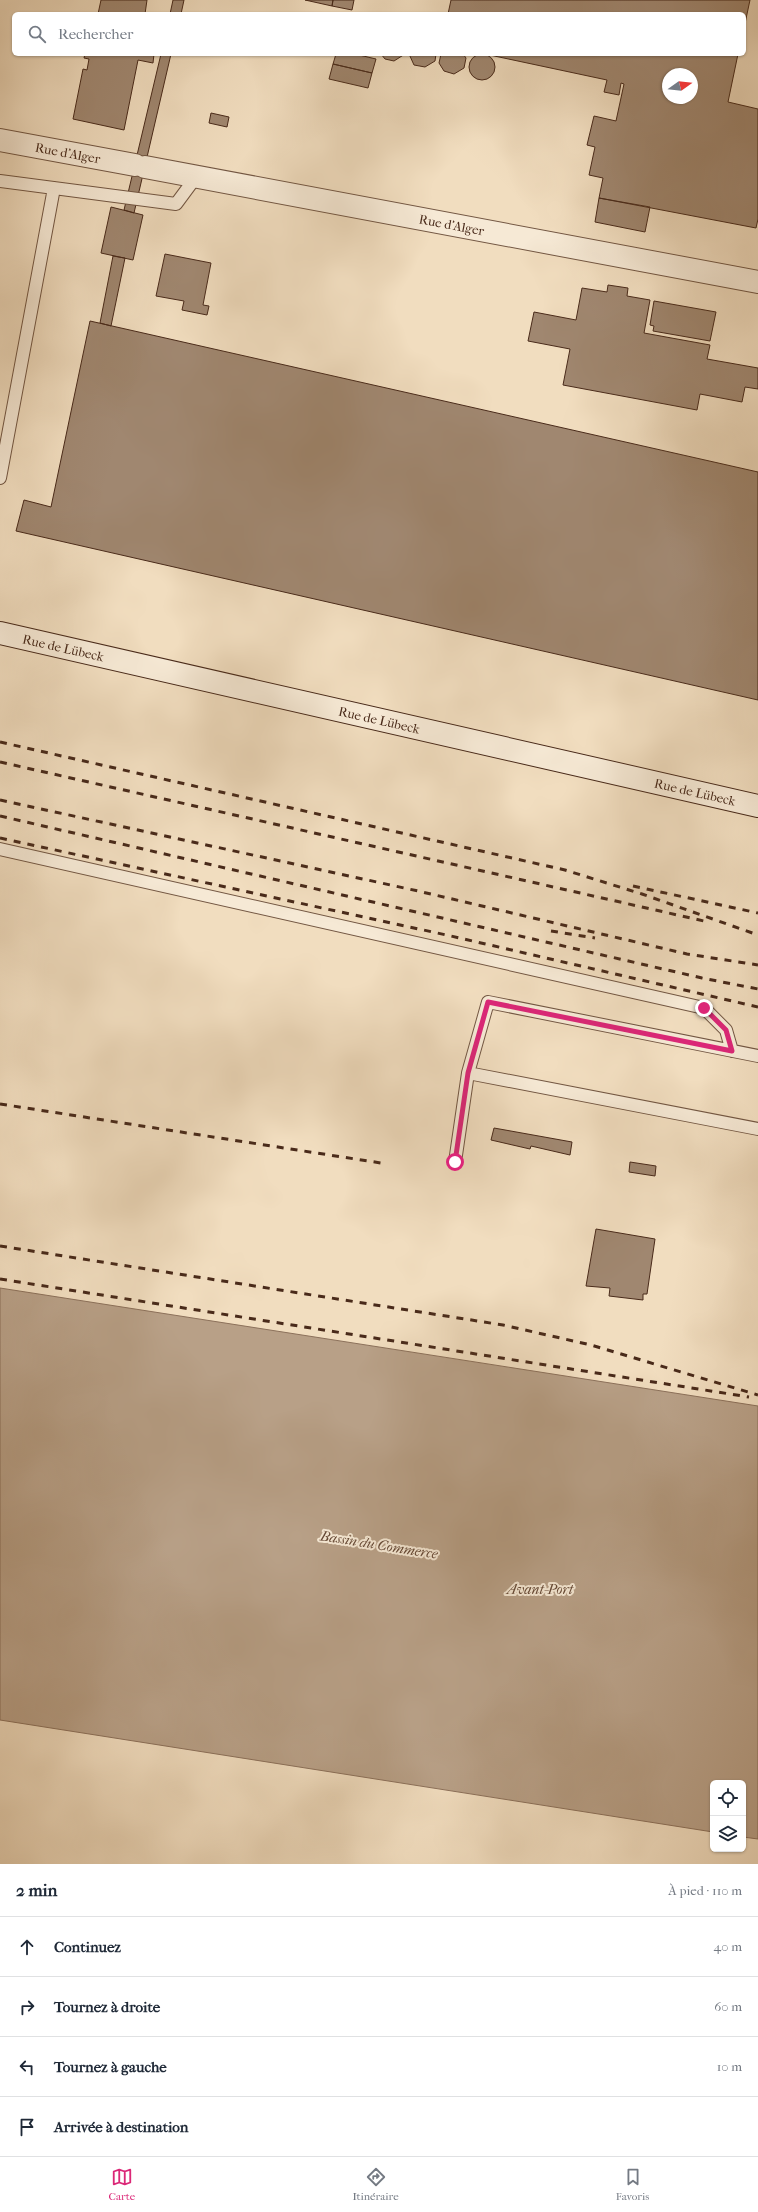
<!DOCTYPE html>
<html lang="fr">
<meta charset="utf-8">
<style>
:root{--surface:#fff;--page:#f6f6f7;--text:#1f2937;--muted:#747a83;--line:#e0e1e3;--accent:#db2777}
body{margin:0;font-family:"IM FELL French Canon",serif;background:var(--page);color:var(--text)}
.controls{position:absolute;right:12px;bottom:12px;display:grid;overflow:hidden;border-radius:6px;box-shadow:0 1px 3px #0004}
.controls button{width:36px;height:36px;display:grid;place-items:center;padding:0;border:0;border-bottom:1px solid var(--line);background:var(--surface);color:var(--text);font:20px sans-serif}
.compass{position:absolute;left:662px;top:68px;width:36px;height:36px;border-radius:50%;background:var(--surface);box-shadow:0 1px 3px #0004;rotate:75deg}
.stop{position:absolute;width:12px;height:12px;margin:-9px;border:3px solid #db2777;border-radius:50%;background:#fff}
.stop.end{background:#db2777;border-color:#fff;box-shadow:0 1px 4px #0008}
.list{margin:0;padding:0;list-style:none}
h2{display:flex;justify-content:space-between;align-items:center;height:52px;margin:0;padding:0 16px;font-size:17px}
h2 small{font-size:13px;font-weight:400;color:var(--muted)}
.list li{display:grid;grid-template-columns:26px 1fr auto;gap:12px;align-items:center;box-sizing:border-box;height:60px;padding:0 16px;border-top:1px solid var(--line)}
.list b{display:block;font-size:15px;white-space:nowrap}
.list em{font-size:13px;font-style:normal;color:var(--muted)}
.icon{flex:none;width:22px;height:22px;fill:none;stroke:currentColor;stroke-width:2;stroke-linecap:round;stroke-linejoin:round}
.map{position:relative;flex:none;width:758px;height:1864px;overflow:hidden}
.search{position:absolute;background:var(--surface);box-shadow:0 1px 3px #0004;left:12px;right:12px;top:12px;height:44px;display:flex;align-items:center;gap:10px;box-sizing:border-box;padding:0 14px;border-radius:6px;color:var(--muted);font-size:15px}
.sheet{height:292px;background:var(--surface)}
nav{display:flex;justify-content:space-around;align-items:center;box-sizing:border-box;height:56px;border-top:1px solid var(--line);background:var(--surface);font-size:11px;color:var(--muted)}
nav a{display:grid;justify-items:center;gap:2px}
nav .on{color:var(--accent)}
.map>svg:first-child{display:block}
</style>
<div class="map">
<svg width="758" height="1864" viewBox="0 0 758 1864">
<rect width="100%" height="100%" fill="#f1ddbf"/>
<filter id="stains"><feTurbulence type="fractalNoise" baseFrequency=".005" numOctaves="4"/><feColorMatrix values="0 0 0 0 .2 0 0 0 0 .09 0 0 0 0 .02 0 0 0 .5 -.17"/></filter>
<radialGradient id="worn" r=".72"><stop offset=".6" stop-color="#630" stop-opacity="0"/><stop offset="1" stop-color="#630" stop-opacity=".3"/></radialGradient>
<!-- water -->
<path fill="#b8a087" stroke="#8c715b" d="M0 1288 758 1406V1839L743 1837V1783H713V1832L0 1720Z"/>
<!-- building -->
<path fill="#a08770" stroke="#492a1a" fill-rule="evenodd" d="M101 0H147L145 14H98Z
M173 0H184L181 14H170Z
M305 0H333L332 6Z
M333 0H354L352 10 332 6Z
M451 0H750L744 28V14H448Z
M469 67a13 13 0 1 1 26 0a13 13 0 1 1-26 0Z
M85 54H154L153 63 138 60 124 130 73 119 83 69 87 70 89 59 84 58Z
M161 54H171L134 213 124 210Z
M336 54H355L376 59 372 73 333 64Z
M381 54H405L394 61 385 59Z
M409 54H436L435 61 425 67 414 65Z
M441 54H463L466 58 464 68 454 74 444 71 439 63Z
M485 54H738L728 102 758 109V219L756 228 599 198 603 178 589 175 595 147 587 145 594 116 616 121 624 84 621 83 619 95 604 92 607 80ZM668 74H692V98H668Z
M333 64 372 73 368 88 329 79Z
M211 113 229 117 227 127 209 123Z
M599 198 650 207 645 232 595 222Z
M111 207 143 215 133 260 101 253Z
M165 254 211 263 203 305 209 306 207 315 182 310 184 301 156 296Z
M113 256 125 258 111 326 100 323Z
M608 285 628 288 627 296 650 300 644 333 710 345 707 359 758 368V389L745 387 742 402 700 394 697 410 563 385 570 349 528 341 534 312 576 320 582 288 607 292Z
M654 301 716 312 710 341 653 331 654 326 650 325Z
M90 321 758 472V700L16 531 24 500 51 507Z
M494 1128 572 1142 570 1155 531 1146 530 1149 491 1140Z
M630 1162 656 1166 655 1176 629 1172Z
M596 1229 655 1239 647 1294H643V1300L609 1296 610 1288 586 1286Z"/>
<g fill="none" stroke-linecap="round" stroke-linejoin="round">
<defs>
<path id="lane" d="M0 181 176 204 196 177
M0 478 54 188
M0 849 704 1008 726 1030 732 1051
M468 1073 488 1002 758 1056
M455 1162 468 1073 758 1129"/>
<g id="street">
<path id="s1" d="M0 140 135 165"/>
<path id="s2" d="M145 167 758 282"/>
</g>
<g id="secondary">
<path id="s3" d="M0 633 758 806"/>
</g>
</defs>
<!-- lane casing -->
<use href="#lane" stroke="#735743" stroke-width="14"/>
<!-- street casing -->
<use href="#street" stroke="#735743" stroke-width="24"/>
<!-- secondary casing -->
<use href="#secondary" stroke="#492a1a" stroke-width="24"/>
<!-- lane -->
<use href="#lane" stroke="#f6e9d5" stroke-width="12"/>
<!-- street -->
<use href="#street" stroke="#f6e9d5" stroke-width="22"/>
<!-- secondary -->
<use href="#secondary" stroke="#f6e9d5" stroke-width="22"/>
<!-- rail -->
<path stroke="#492a1a" stroke-width="3" stroke-dasharray="7 7" stroke-linecap="butt" d="M0 742 565 870 642 894 758 935
M0 762 704 921
M0 800 418 891 687 954 758 965
M0 816 702 978 758 989
M0 838 451 936 758 1007
M633 886 758 913
M551 931 595 938
M0 1104 381 1163
M0 1246 503 1325 591 1345 758 1395
M0 1279 749 1397"/>
</g>
<g fill="none" stroke-linecap="round" stroke-linejoin="round">
<!-- route -->
<path stroke="#db2777" stroke-width="5" d="M455 1162 468 1073 488 1002 732 1051 726 1030 704 1008"/>
</g>
<g text-anchor="middle" dominant-baseline="central" stroke-width="4" stroke-linejoin="round" paint-order="stroke">
<!-- street labels -->
<g font-size="13" fill="#492a1a" stroke="#f6e9d5">
<text stroke="none"><textPath href="#s1" startOffset="69">Rue d'Alger</textPath></text>
<text stroke="none"><textPath href="#s2" startOffset="312">Rue d'Alger</textPath></text>
<text stroke="none"><textPath href="#s3" startOffset="65">Rue de Lübeck</textPath></text>
<text stroke="none"><textPath href="#s3" startOffset="389">Rue de Lübeck</textPath></text>
<text stroke="none"><textPath href="#s3" startOffset="713">Rue de Lübeck</textPath></text>
</g>
<!-- water labels -->
<g font-size="14" font-style="italic" fill="#654835" stroke="#f6e9d5">
<text transform="translate(379 1545) rotate(9)">Bassin du Commerce</text>
<text x="540" y="1589">Avant-Port</text>
</g>
</g>
<rect width="100%" height="100%" filter="url(#stains)"/>
<rect width="100%" height="100%" fill="url(#worn)"/>
</svg>
<div class="controls">
<button><svg class="icon" aria-label="locate" viewBox="0 0 24 24"><circle cx="12" cy="12" r="6"/><path d="M12 2v4M12 18v4M2 12h4M18 12h4"/></svg></button>
<button><svg class="icon" aria-label="layers" viewBox="0 0 24 24"><path d="M12 4l9 5-9 5-9-5zM3 14l9 5 9-5"/></svg></button>
</div>
<svg class="compass" viewBox="-18 -18 36 36"><path d="M0-13l5 13h-10z" fill="#e53935"/><path d="M0 13l5-13h-10z" fill="#747a83"/></svg>
<div class="stop" style="left:455px;top:1162px"></div>
<div class="stop end" style="left:704px;top:1008px"></div>
<div class="search"><svg class="icon" aria-label="search" viewBox="0 0 24 24"><circle cx="10" cy="10" r="6"/><path d="M15 15l6 6"/></svg>Rechercher</div>
</div>
<section class="sheet">
<h2>2 min<small>À pied · 110 m</small></h2>
<ul class="list">
<li><svg class="icon" aria-label="ahead" viewBox="0 0 24 24"><path d="M12 20V5M6 11l6-6 6 6"/></svg><div><b>Continuez</b></div><em>40 m</em></li>
<li><svg class="icon" aria-label="right" viewBox="0 0 24 24"><path d="M7 20v-9h11M14 6l5 5-5 5"/></svg><div><b>Tournez à droite</b></div><em>60 m</em></li>
<li><svg class="icon" aria-label="left" viewBox="0 0 24 24"><path d="M17 20v-9H6M10 6l-5 5 5 5"/></svg><div><b>Tournez à gauche</b></div><em>10 m</em></li>
<li><svg class="icon" aria-label="arrive" viewBox="0 0 24 24"><path d="M6 21V4h12l-3 4 3 4H6"/></svg><div><b>Arrivée à destination</b></div></li>
</ul>
</section>
<nav>
<a class="on"><svg class="icon" aria-label="map" viewBox="0 0 24 24"><path d="M3 6l6-2 6 2 6-2v14l-6 2-6-2-6 2zM9 4v14M15 6v14"/></svg>Carte</a>
<a><svg class="icon" aria-label="directions" viewBox="0 0 24 24"><path d="M12 3l9 9-9 9-9-9zM9 14v-3h6M13 9l2 2-2 2"/></svg>Itinéraire</a>
<a><svg class="icon" aria-label="saved" viewBox="0 0 24 24"><path d="M7 4h10v16l-5-4-5 4z"/></svg>Favoris</a>
</nav>
